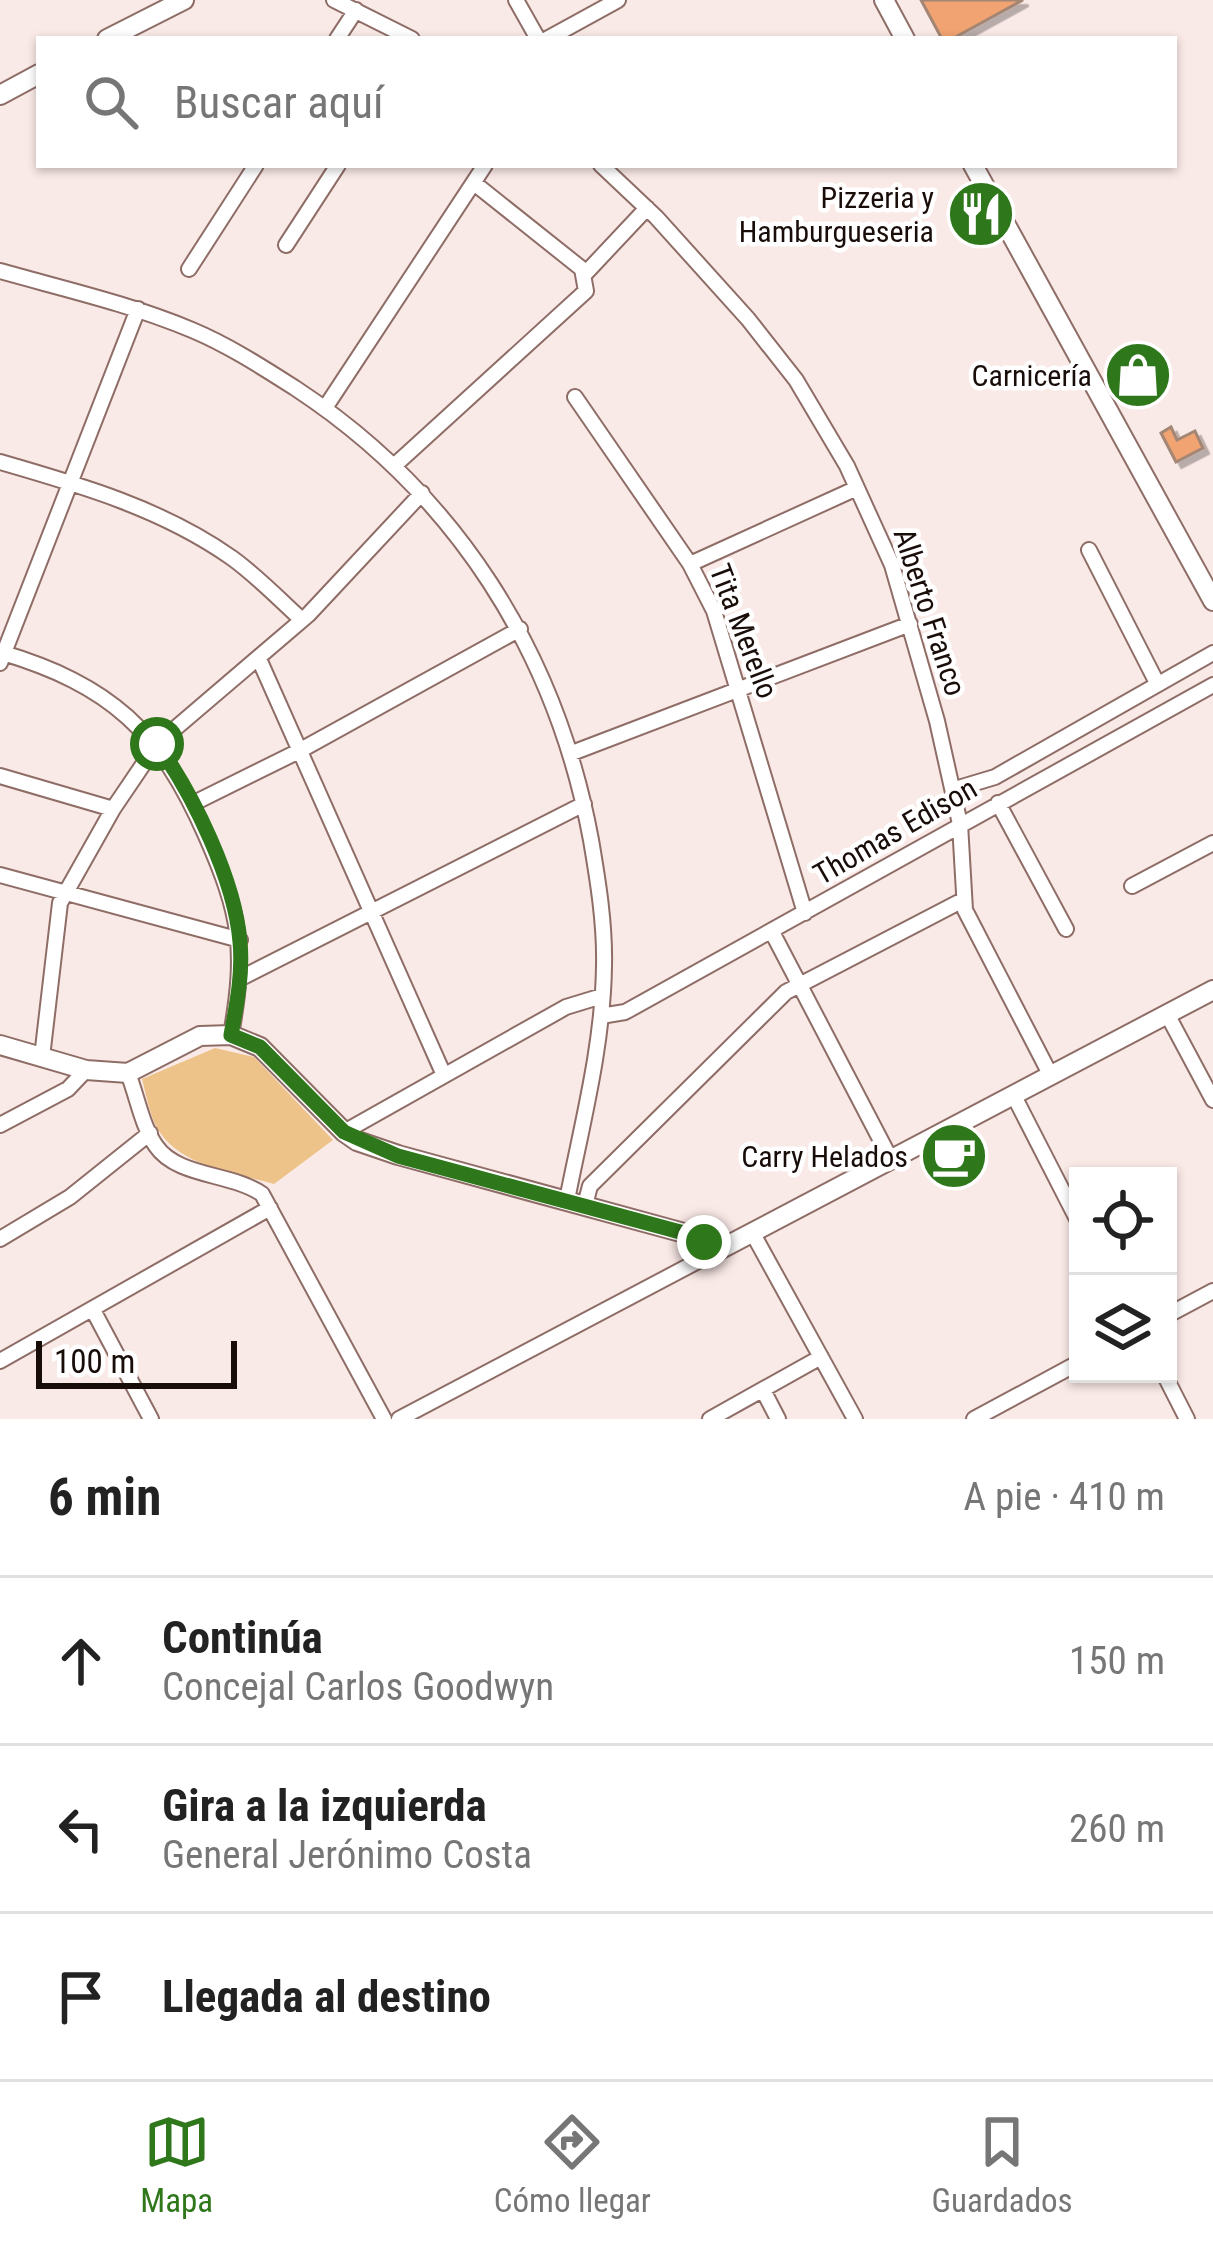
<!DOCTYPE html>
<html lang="es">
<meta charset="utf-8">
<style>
:root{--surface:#fff;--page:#f2f2f2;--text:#222;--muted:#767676;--line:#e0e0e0;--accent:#2f771b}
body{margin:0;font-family:"Roboto Condensed",sans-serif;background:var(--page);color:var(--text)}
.controls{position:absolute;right:36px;bottom:36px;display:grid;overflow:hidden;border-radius:0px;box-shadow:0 3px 9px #0004}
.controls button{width:108px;height:108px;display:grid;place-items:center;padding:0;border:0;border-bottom:3px solid var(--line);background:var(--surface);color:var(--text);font:60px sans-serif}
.scale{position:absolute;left:36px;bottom:30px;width:201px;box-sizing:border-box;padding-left:12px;border:6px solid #190d0a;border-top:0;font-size:33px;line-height:42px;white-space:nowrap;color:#190d0a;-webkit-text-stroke:9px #fff;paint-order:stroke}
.stop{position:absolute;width:36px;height:36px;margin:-27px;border:9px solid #2f771b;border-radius:50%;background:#fff}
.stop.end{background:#2f771b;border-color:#fff;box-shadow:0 3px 12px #0008}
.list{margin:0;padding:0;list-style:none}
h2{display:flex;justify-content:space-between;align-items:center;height:156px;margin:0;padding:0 48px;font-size:51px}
h2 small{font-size:39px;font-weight:400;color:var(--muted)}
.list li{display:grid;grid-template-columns:78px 1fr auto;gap:36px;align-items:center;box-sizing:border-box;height:168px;padding:0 48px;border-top:3px solid var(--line)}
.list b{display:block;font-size:45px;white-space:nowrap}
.list p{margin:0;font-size:39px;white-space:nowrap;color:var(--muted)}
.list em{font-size:39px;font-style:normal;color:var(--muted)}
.icon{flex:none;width:66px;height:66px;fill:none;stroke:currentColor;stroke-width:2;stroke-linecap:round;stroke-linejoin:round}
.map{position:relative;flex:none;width:1213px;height:1419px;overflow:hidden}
.search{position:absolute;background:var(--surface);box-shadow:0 3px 9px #0004;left:36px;right:36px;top:36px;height:132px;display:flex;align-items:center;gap:30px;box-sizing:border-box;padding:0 42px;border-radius:0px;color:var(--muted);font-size:45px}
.sheet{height:660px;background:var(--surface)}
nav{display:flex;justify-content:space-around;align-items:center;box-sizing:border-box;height:168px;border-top:3px solid var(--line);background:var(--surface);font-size:33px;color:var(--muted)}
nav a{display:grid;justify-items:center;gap:6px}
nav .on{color:var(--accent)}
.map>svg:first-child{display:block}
</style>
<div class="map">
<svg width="1213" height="1419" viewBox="0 0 1213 1419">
<defs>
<filter id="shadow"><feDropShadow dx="5.5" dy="5.5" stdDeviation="0" flood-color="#0004"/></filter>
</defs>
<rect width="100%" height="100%" fill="#faeae7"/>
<!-- green -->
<path fill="#eec389" d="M215 1048 254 1057 333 1140 274 1184C233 1172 178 1167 156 1126 149 1112 146 1094 142 1079Z"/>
<!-- building -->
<path fill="#f1a371" stroke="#a38674" stroke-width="3" filter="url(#shadow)" d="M921 0H1023L952 39H942Z
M1171 427 1177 440 1195 431 1203 448 1176 462 1161 433Z"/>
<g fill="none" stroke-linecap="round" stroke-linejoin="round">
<defs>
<path id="street" d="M334 0 412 39
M516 0 538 39
M337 39 356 10
M547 39 618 0
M601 165 656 217 748 319 796 380 847 466 892 565 937 721 960 824 965 910 1050 1074
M286 245 338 165
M189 269 256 165
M0 271C64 289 130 304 192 330 228 345 262 367 295 388 455 493 556 651 591 840 598 881 605 924 604 966 603 1045 582 1124 567 1200
M584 275 647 208
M575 397 690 564 714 611 805 913
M325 408 485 165
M0 462C80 485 163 509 232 558 257 576 279 599 302 620
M395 465 586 291 582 269 474 183
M1089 550 1157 683
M690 564 857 488
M0 652C111 685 160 731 206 836 241 915 246 950 231 1035
M259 659 443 1073
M0 663 138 309
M572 753 910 624
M0 776 113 809
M955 789 995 777 1213 653
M998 803 1066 929
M192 804 299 751 520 629
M0 875 240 940
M1132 886 1213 843
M772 932 890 1158
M241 978 584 804
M1167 1014 1213 1100
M601 1016 625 1012 1213 685
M42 1057 60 903 113 809 157 744 308 615 422 493
M128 1073C137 1096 142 1126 156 1146 177 1177 232 1173 262 1194L384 1419
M1014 1096 1078 1221
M0 1125 68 1089 86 1070
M344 1132 566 1007 602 996
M585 1205 590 1186 786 992 963 900
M752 1232 855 1419
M0 1239 70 1197 150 1133
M93 1310 151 1419
M1168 1315 1213 1291
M0 1361 270 1208
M1164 1374 1187 1419
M763 1390 778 1419
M399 1419 719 1250
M710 1419 821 1357
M974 1419 1078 1363"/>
<path id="secondary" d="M884 0 905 39
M107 39 184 0
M0 95 39 74
M973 165 1213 601
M0 1045 86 1070 128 1073 200 1036 231 1035 260 1047 344 1132 357 1141 398 1155 684 1233 719 1250 1213 990"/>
</defs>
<!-- street casing -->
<use href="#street" stroke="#8f6d67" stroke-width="18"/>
<!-- secondary casing -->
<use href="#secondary" stroke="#8f6d67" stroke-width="22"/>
<!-- street -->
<use href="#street" stroke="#fff" stroke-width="14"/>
<!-- secondary -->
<use href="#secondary" stroke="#fff" stroke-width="18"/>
</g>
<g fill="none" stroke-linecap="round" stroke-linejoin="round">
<!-- route -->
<path stroke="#2f771b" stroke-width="15" d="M157 744C193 794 235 880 240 942 243 973 237 1003 231 1035L260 1047 344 1132 398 1156 684 1233 704 1242"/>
</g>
<!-- icons -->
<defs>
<symbol id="restaurant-disc" viewBox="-11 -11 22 22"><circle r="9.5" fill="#2f771b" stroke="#fff"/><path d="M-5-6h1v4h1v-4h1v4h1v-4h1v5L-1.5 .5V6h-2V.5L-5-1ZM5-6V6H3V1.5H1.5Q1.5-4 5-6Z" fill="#fff"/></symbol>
<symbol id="shop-disc" viewBox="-11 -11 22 22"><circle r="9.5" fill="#2f771b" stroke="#fff"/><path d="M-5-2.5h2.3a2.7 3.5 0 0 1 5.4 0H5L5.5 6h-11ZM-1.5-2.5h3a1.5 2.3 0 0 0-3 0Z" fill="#fff"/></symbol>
<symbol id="cafe-disc" viewBox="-11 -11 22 22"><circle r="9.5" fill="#2f771b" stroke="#fff"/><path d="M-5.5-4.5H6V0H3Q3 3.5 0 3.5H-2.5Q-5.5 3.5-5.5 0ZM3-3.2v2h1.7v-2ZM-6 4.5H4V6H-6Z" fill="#fff"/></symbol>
</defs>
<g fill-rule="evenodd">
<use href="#restaurant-disc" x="943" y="176" width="76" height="76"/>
<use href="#shop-disc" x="1100" y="337" width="76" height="76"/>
<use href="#cafe-disc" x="916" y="1118" width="76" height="76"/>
</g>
<g text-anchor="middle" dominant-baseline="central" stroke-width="9" stroke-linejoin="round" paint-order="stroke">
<!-- poi labels -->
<g font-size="30" fill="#190d0a" stroke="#fff" text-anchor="end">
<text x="934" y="197">Pizzeria y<tspan x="934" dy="34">Hamburgueseria</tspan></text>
<text x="1092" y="375">Carnicería</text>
<text x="908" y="1156">Carry Helados</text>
</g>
<!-- street labels -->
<g font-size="30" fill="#190d0a" stroke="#fff">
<text transform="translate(930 612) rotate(72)">Alberto Franco</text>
<text transform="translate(744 631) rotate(69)">Tita Merello</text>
<text transform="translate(895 831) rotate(-30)">Thomas Edison</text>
</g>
</g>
</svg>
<div class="controls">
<button><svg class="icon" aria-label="locate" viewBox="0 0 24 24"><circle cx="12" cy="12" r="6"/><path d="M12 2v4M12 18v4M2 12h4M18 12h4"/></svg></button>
<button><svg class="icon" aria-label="layers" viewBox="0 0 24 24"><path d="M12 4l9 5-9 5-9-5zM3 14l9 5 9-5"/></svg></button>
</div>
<div class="scale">100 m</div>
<div class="stop" style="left:157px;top:744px"></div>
<div class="stop end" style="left:704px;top:1242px"></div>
<div class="search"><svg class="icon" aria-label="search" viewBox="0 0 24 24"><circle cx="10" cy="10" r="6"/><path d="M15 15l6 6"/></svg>Buscar aquí</div>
</div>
<section class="sheet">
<h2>6 min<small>A pie · 410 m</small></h2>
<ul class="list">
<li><svg class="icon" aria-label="ahead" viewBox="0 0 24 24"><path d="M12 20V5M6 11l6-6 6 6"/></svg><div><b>Continúa</b><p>Concejal Carlos Goodwyn</p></div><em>150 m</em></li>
<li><svg class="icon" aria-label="left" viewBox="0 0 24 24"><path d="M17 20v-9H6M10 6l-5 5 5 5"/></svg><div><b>Gira a la izquierda</b><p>General Jerónimo Costa</p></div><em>260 m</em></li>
<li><svg class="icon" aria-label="arrive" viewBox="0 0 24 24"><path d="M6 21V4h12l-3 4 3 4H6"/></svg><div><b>Llegada al destino</b></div></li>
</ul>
</section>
<nav>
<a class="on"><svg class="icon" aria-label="map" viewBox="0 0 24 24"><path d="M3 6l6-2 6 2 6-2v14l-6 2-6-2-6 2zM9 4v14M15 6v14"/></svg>Mapa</a>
<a><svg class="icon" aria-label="directions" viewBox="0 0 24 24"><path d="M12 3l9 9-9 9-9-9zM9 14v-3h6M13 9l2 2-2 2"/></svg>Cómo llegar</a>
<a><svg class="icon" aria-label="saved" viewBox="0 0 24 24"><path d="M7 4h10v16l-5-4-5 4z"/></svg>Guardados</a>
</nav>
